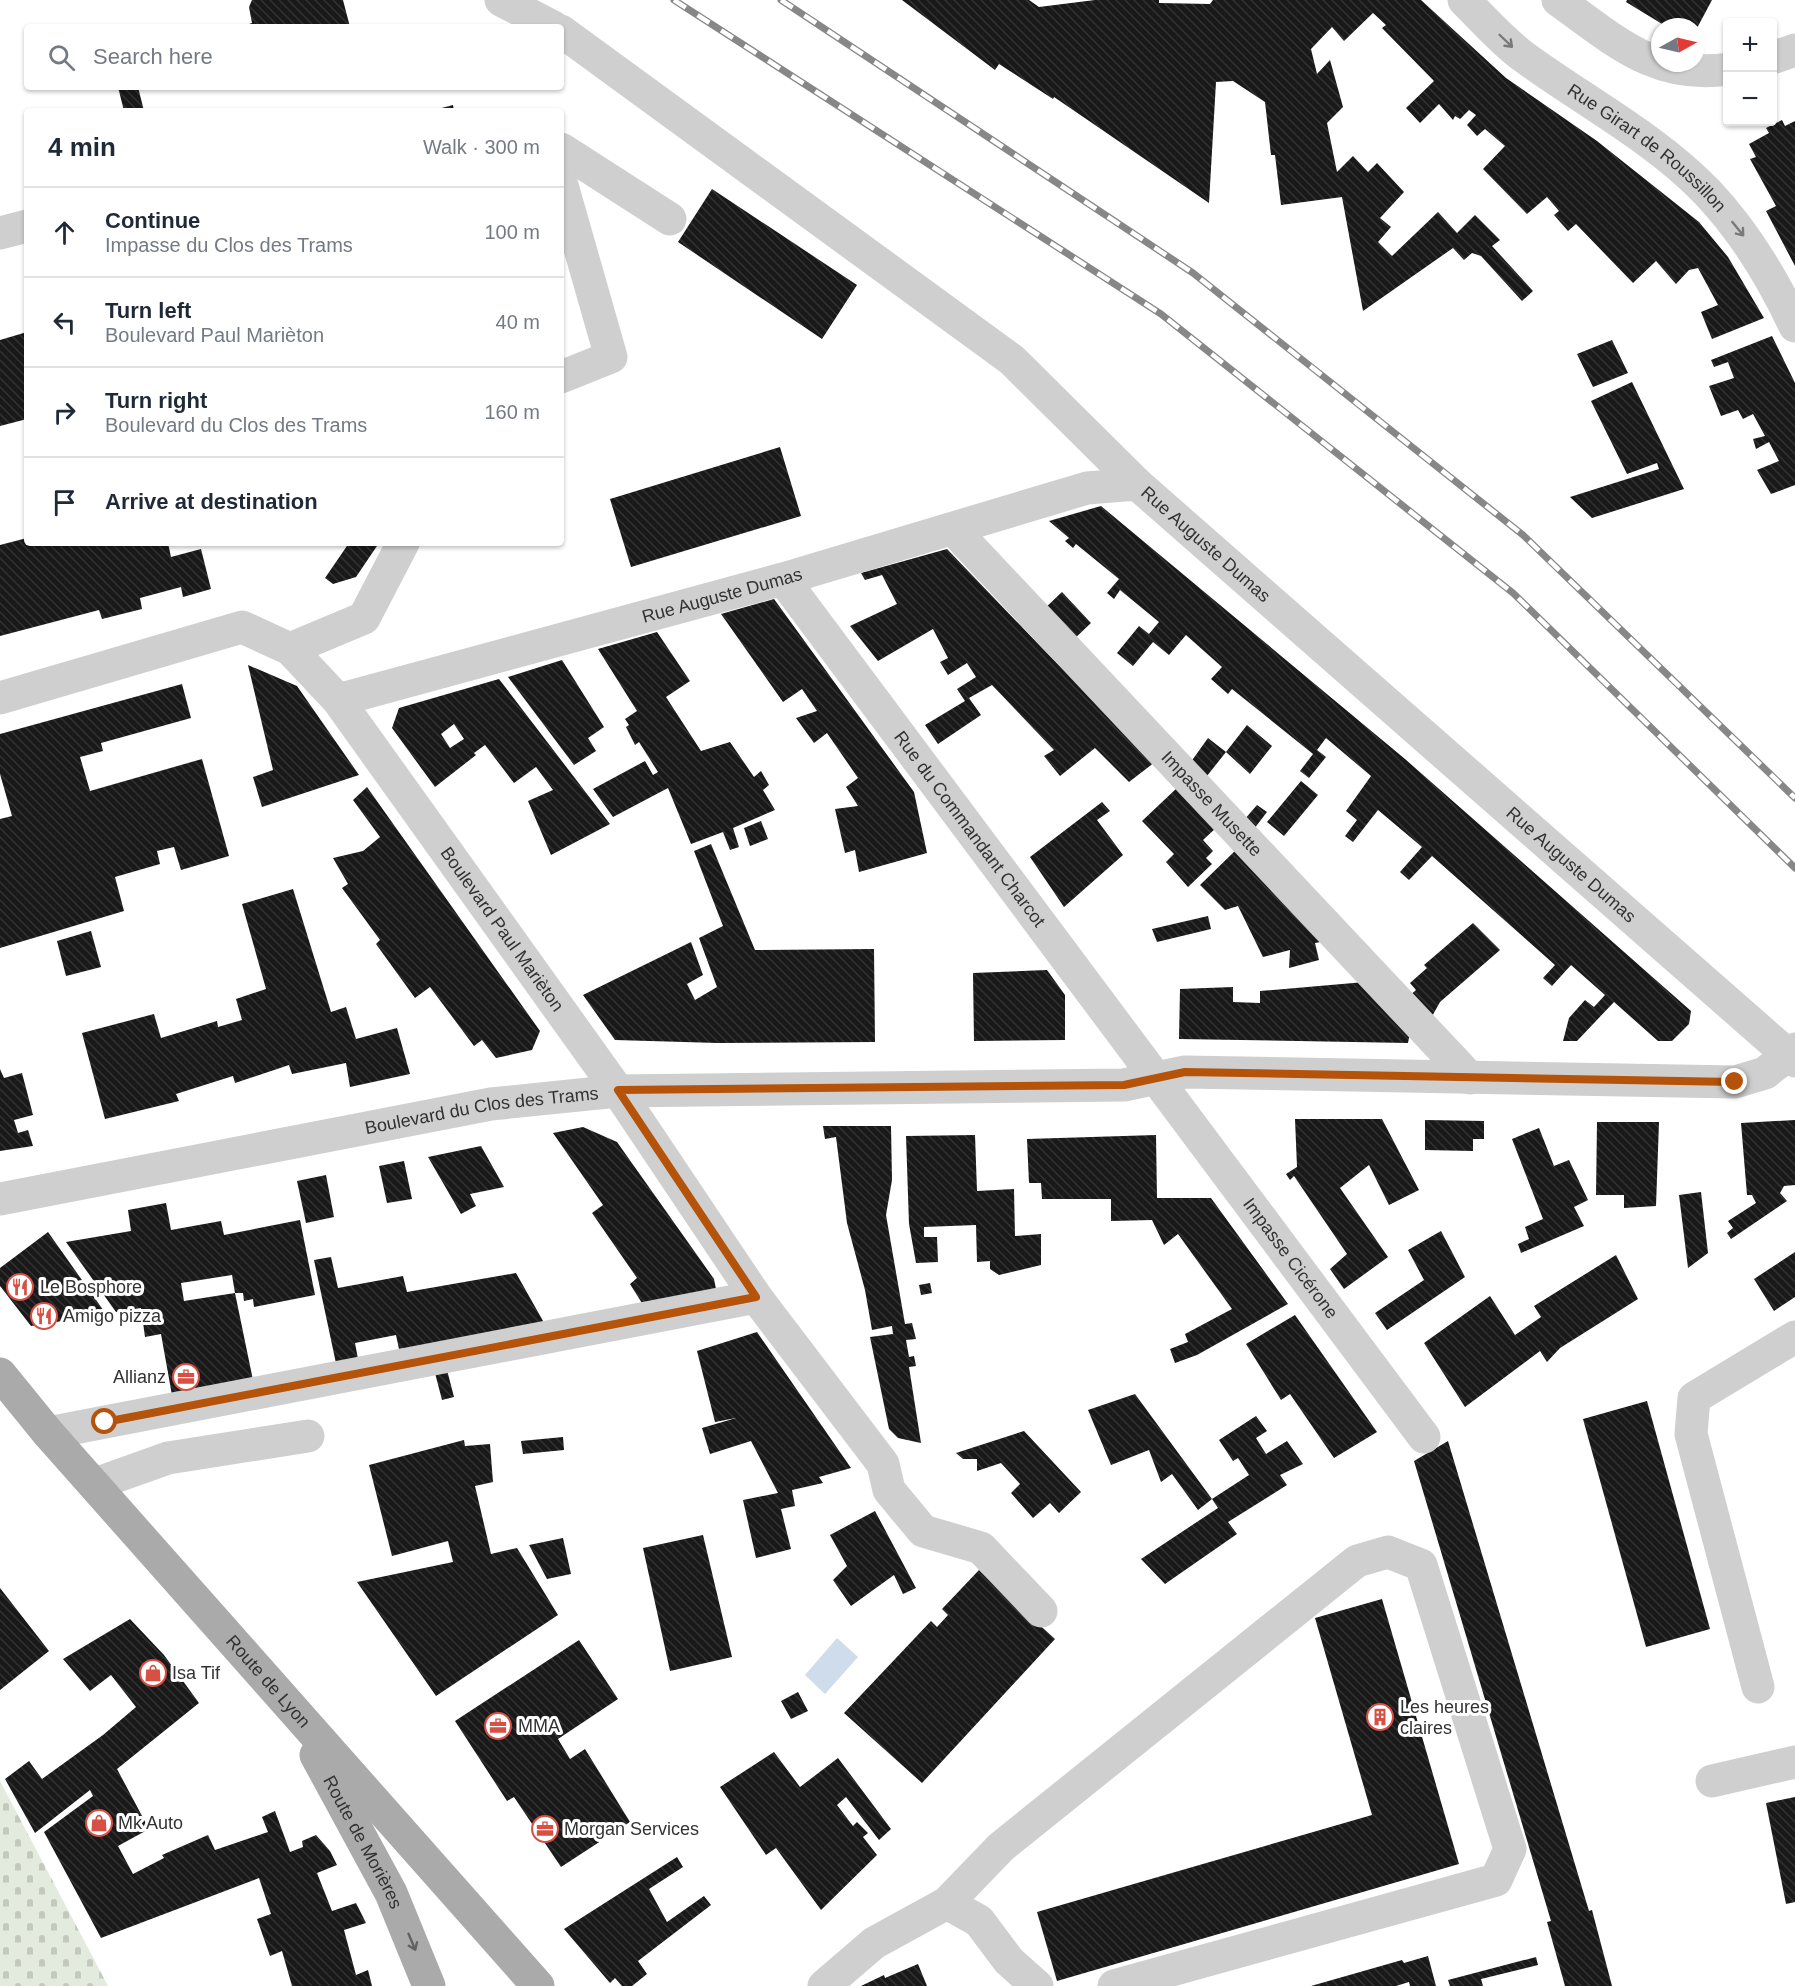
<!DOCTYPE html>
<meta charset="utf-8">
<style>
:root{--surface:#fff;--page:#f6f6f7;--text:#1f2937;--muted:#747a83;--line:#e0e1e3}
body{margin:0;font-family:Arial,sans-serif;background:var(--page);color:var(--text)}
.controls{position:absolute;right:18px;top:18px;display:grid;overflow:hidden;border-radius:6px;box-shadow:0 2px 4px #0004}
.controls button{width:54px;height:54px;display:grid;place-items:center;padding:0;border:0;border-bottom:2px solid var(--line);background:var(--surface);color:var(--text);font:30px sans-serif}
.compass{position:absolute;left:1651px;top:18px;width:54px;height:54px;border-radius:50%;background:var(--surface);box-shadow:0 2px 4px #0004;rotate:82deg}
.stop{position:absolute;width:18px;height:18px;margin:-14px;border:4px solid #b45309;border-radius:50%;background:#fff}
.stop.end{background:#b45309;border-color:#fff;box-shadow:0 2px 6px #0008}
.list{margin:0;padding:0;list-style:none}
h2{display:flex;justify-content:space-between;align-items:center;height:78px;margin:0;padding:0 24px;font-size:26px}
h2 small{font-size:20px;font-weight:400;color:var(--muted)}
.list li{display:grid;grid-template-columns:39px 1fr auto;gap:18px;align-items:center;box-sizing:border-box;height:90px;padding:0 24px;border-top:2px solid var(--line)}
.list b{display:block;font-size:22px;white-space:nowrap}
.list p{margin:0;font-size:20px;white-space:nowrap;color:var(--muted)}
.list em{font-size:20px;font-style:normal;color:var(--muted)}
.icon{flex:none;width:33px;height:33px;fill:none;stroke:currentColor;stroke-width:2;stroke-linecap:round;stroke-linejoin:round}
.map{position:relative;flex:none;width:1795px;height:1986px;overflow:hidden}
.search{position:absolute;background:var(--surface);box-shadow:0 2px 4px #0004;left:24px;top:24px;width:540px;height:66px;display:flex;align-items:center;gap:15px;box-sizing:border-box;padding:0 21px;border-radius:6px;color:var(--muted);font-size:22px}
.panel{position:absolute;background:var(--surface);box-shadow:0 2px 4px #0004;left:24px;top:108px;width:540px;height:438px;border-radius:6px}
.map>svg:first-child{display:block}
</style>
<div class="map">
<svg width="1795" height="1986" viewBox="0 0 1795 1986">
<defs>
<pattern id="cemetery-stones" width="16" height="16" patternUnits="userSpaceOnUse" patternTransform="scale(1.5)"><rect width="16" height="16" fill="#e3eade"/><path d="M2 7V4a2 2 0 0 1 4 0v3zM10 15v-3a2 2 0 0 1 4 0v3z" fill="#c3c9bf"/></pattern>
<pattern id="building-back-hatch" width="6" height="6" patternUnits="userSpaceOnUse" patternTransform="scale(1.5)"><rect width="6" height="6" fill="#191919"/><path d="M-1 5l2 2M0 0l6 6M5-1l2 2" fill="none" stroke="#323232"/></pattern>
</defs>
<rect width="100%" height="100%" fill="#fff"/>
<!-- cemetery -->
<path fill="url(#cemetery-stones)" d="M0 1781 108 1986H0Z"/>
<!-- water -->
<path fill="#cfdceb" d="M837 1638 858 1657 825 1694 805 1675Z"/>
<!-- building -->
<path fill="url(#building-back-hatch)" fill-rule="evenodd" d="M252 0H343L350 27H249V24L252 23 249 7Z
M902 0H1029L1039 7 1095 0H1159V3L1210 4 1213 0H1421L1506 78 1597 141 1699 222 1728 257 1764 318 1712 339 1701 312 1718 305 1698 268 1689 270 1676 284 1656 261 1633 283 1576 224 1568 231 1554 215 1559 211 1547 197 1527 214 1483 169 1505 146 1485 129 1477 136 1467 125 1476 115 1469 110 1460 119 1455 116 1453 120 1439 104 1420 123 1406 108 1434 81 1382 28 1386 25 1373 13 1344 41 1332 27 1311 49 1317 74 1330 60 1343 107 1327 123 1337 172 1353 156 1368 172 1377 163 1404 192 1380 218 1391 227 1378 242 1392 256 1438 212 1457 233 1475 215 1500 240 1492 246 1533 291 1522 301 1481 256 1472 253 1464 260 1453 248 1363 311 1342 197 1281 205 1275 155H1271L1265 102 1233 81 1216 82 1209 203 1054 97 1053 99 999 64 995 70Z
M1627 0H1712L1696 30V27H1667L1626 2Z
M118 87H138L144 111H124Z
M453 105 454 111H434V110Z
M1782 120 1785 126 1795 121V266L1766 211 1776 206 1750 159 1756 157 1749 144 1769 133 1766 128Z
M712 189 857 285 822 339 678 242Z
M27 332V419L0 426V340Z
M1772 336 1795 383V485L1771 494 1757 470 1779 461 1769 442 1756 449 1753 439 1765 436 1753 414 1743 419 1738 410 1721 416 1709 386 1734 378 1728 362 1714 367 1711 360Z
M1612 340 1628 373 1593 387 1577 354Z
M1632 382 1684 489 1592 518 1570 497 1659 469 1657 463 1627 474 1591 401Z
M780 447 801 516 631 567 610 499Z
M1101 506 1405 759 1691 1011 1689 1024 1672 1041H1658L1614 1002 1577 1041H1563L1569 1018 1585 1000 1594 1007 1605 995 1571 965 1552 986 1543 978 1555 965 1432 856 1409 880 1400 872 1422 847 1378 810 1353 842 1345 836 1357 820 1346 811 1371 776 1326 738 1317 750 1326 757 1309 778 1300 771 1313 754 1232 689 1228 694 1211 679 1222 667 1186 635 1169 655 1153 642 1133 666 1117 653 1139 626 1149 634 1159 622 1120 590 1114 599 1107 593 1119 579 1076 544 1073 548 1065 541 1069 538 1049 521Z
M27 538V543H168L171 557 201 549 211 589 183 597 181 587 140 598 142 609 102 619 99 610 0 636V545Z
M349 543H379L356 577 333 584 325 578Z
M947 549 1044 650 1155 762 1129 782 1095 748 1060 776 1044 756 1054 750 992 685 969 698 981 715 938 744 925 725 965 701 957 689 976 677 967 663 948 675 940 662 948 658 933 629 878 661 850 626 897 604 882 575 865 580 861 573Z
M1062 592 1091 623 1071 642 1042 611Z
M774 599 914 792 927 853 859 872 855 850 845 853 835 809 858 806 846 787 858 778 827 733 814 743 796 718 817 711 802 689 783 702 721 614Z
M657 632 690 681 666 697 701 751 730 742 754 777 761 771 769 785 763 790 775 810 733 828 739 847 730 850 723 832 691 844 668 788 613 817 593 789 645 761 653 775 658 772 639 742 635 745 626 727 629 725 625 719 637 711 598 649Z
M562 660 604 727 588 738 596 751 574 765 508 677Z
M248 665 297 686 359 775 262 807 253 777 273 770Z
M499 679 610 824 551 855 528 801 553 790 536 767 514 783 485 745 474 753 476 755 435 787 392 728 399 708ZM454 724 464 739 450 748 441 734Z
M182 684 191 718 101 743 103 751 80 757 90 791 202 759 229 856 181 870 174 847 157 851 160 864 115 877 124 911 0 948V819L12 816 0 774V734Z
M1247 725 1272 746 1250 774 1226 752Z
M1208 738 1226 752 1203 781 1188 766Z
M1301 781 1318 795 1284 836 1267 822Z
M367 787 540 1031 532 1050 496 1058 482 1040 474 1046 430 987 415 998 376 944 380 940 342 888 348 884 333 858 363 851 380 837 353 800Z
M1178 787 1217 827 1203 840 1213 851 1206 858 1212 864 1188 887 1166 862 1174 854 1142 821Z
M1102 802 1110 811 1097 820 1123 855 1064 907 1030 857Z
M1257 805 1267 812 1254 829 1244 820Z
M761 821 768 839 750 846 744 828Z
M711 844 755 950 874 949 875 1042 718 1043 615 1040 583 995 691 942 703 975 687 984 695 1000 717 987 699 938 723 926 694 851Z
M1238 848 1326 941 1315 943 1319 960 1289 968 1290 950 1263 957 1238 906 1225 910 1200 885Z
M293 889 331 1012 346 1007 356 1039 397 1028 410 1074 350 1087 346 1063 292 1074 289 1065 235 1083 233 1076 176 1094 179 1101 105 1119 82 1033 154 1014 161 1038 217 1021 218 1027 242 1020 236 999 266 989 242 904Z
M1208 916 1211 929 1157 942 1152 929Z
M1473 923 1500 950 1440 1002 1430 1020 1408 997 1416 990 1410 983 1427 968 1424 965Z
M91 931 101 967 66 976 57 941Z
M1047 970 1065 995V1040L974 1041 973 973Z
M1365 982 1411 1028 1408 1043 1179 1039 1180 989 1233 987V1002L1260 1003V991Z
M0 1069 4 1078 22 1073 33 1115 14 1120 18 1133 28 1130 33 1146 0 1151Z
M1295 1119H1382L1419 1190 1389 1205 1369 1165 1340 1188 1388 1257 1344 1289 1330 1269 1347 1254 1294 1176 1290 1180 1286 1174 1297 1167Z
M1425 1120 1484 1121V1139H1473V1151L1425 1150Z
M1795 1120V1185L1784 1186 1780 1193 1787 1201 1731 1239 1727 1233 1733 1228 1728 1221 1756 1203 1752 1195H1747L1741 1123Z
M1597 1122H1659L1656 1206 1624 1208V1195H1596Z
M823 1126H891L892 1180 886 1215 905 1324 912 1323 916 1339 906 1340 909 1357 914 1356 916 1366 909 1367 921 1443 898 1438 889 1429 870 1337 893 1334 892 1326 872 1330 865 1290 847 1223 836 1137 825 1139Z
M583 1127 617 1142 714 1279 716 1289 645 1308 630 1284 637 1278 592 1213 603 1205 553 1133Z
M1539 1128 1554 1166 1569 1160 1588 1200 1574 1207 1584 1226 1521 1253 1518 1244 1529 1239 1525 1227 1543 1219 1512 1139Z
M975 1135 977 1191 1014 1189 1015 1236 1041 1234V1265L999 1275 990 1269V1261L977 1262 976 1225 924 1227V1237H937L938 1262 916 1263 909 1224 906 1136Z
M1156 1135 1157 1198H1211L1288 1304 1197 1355 1175 1363 1170 1349 1188 1342 1185 1334 1232 1309 1178 1234 1164 1245 1152 1220 1111 1221V1199H1042L1041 1183H1029L1027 1139Z
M481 1146 504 1187 470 1194 476 1206 461 1214 428 1157Z
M404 1161 412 1199 387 1203 379 1166Z
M326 1175 334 1217 306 1223 297 1181Z
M1701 1192 1708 1253 1688 1268 1679 1195Z
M166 1203 171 1230 221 1221 224 1235 300 1220 315 1295 254 1307 253 1299 244 1301 243 1293H235L232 1275 181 1283 184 1301 235 1293 254 1385 173 1401 161 1334 145 1337 141 1308 116 1312 66 1242 131 1231 128 1210Z
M1441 1231 1465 1277 1387 1330 1375 1313 1424 1280 1408 1250Z
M48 1232 106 1314 31 1326 0 1286V1268Z
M1795 1252V1297L1774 1311 1754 1279Z
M1616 1255 1638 1299 1560 1348 1547 1362 1540 1351 1465 1407 1424 1343 1490 1296 1515 1335 1541 1317 1534 1306Z
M331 1257 338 1288 403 1276 407 1292 516 1273 547 1328 399 1349 396 1335 355 1343 359 1364 337 1368 314 1260Z
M930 1283 932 1293 921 1295 919 1285Z
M1295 1315 1377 1432 1334 1458 1290 1394 1281 1400 1246 1344Z
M757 1332 851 1468 819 1477 823 1483 792 1490 795 1506 781 1509 791 1549 756 1558 743 1500 778 1493 751 1441 710 1454 702 1428 736 1418 715 1422 697 1351Z
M447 1370 454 1397 442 1400 435 1373Z
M1135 1394 1212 1499 1249 1475 1238 1458 1233 1461 1219 1440 1256 1416 1267 1431 1256 1438 1266 1454 1287 1441 1303 1464 1280 1475 1287 1485 1228 1522 1237 1534 1165 1584 1141 1559 1218 1508 1212 1499 1198 1510 1172 1474 1161 1482 1149 1450 1111 1465 1088 1410Z
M1647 1401 1710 1629 1646 1647 1583 1419Z
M1024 1431 1081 1492 1059 1513 1050 1503 1033 1518 1011 1493 1020 1484 1001 1463 977 1471V1459H963L956 1453Z
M563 1437 564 1450 523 1454 521 1441Z
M464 1440 465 1446 490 1444 493 1482 475 1486 491 1554 517 1548 558 1615 436 1696 357 1582 453 1562 448 1541 392 1556 369 1465Z
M1448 1441 1589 1911 1592 1910 1612 1986H1565L1547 1922 1551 1921 1414 1461Z
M875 1511 916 1588 903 1594 894 1575 851 1606 833 1580 847 1566 830 1535Z
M703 1535 732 1657 670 1671 643 1548Z
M563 1538 571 1574 547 1579 529 1545Z
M979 1570 1055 1639 922 1783 844 1713 931 1621 937 1627 948 1615 942 1609Z
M0 1588 49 1651 0 1690Z
M1382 1599 1459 1864 1057 1981 1037 1912 1372 1815 1315 1618Z
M130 1619 164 1655 199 1703 117 1769 149 1829 118 1846 133 1874 164 1858 162 1855 208 1835 215 1850 268 1832 262 1817 275 1811 290 1852 303 1847 302 1841 316 1835 330 1851 337 1865 317 1873 332 1911 356 1903 366 1923 344 1930 356 1975 368 1970 372 1986H292L282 1951 270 1956 257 1919 271 1914 259 1878 101 1938 44 1832 93 1796 90 1790 35 1833 5 1779 29 1761 42 1779 103 1735 136 1707 111 1675 90 1691 63 1659Z
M579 1640 618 1699 558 1739 570 1759 585 1749 630 1822 561 1867 514 1797 507 1801 455 1721Z
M798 1692 808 1711 791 1719 781 1701Z
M774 1752 800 1787 838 1758 891 1829 879 1840 846 1797 837 1805 853 1826 857 1822 868 1833 863 1837 877 1855 821 1910 776 1848 766 1855 720 1787Z
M1795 1797V1902L1786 1904 1766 1803Z
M677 1857 683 1867 649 1889 667 1922 704 1896 711 1905 638 1961 647 1974 632 1986H622L615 1978 610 1983 564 1929Z
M1428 1956 1436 1986H1410L1409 1982 1396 1986H1311L1402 1960 1404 1963Z
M1536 1957 1538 1965 1481 1979 1483 1986H1450L1448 1980Z
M918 1964 927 1986H861L884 1975 885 1978Z"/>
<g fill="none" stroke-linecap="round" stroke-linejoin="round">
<!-- minor -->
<g stroke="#cfcfcf" stroke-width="33">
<path d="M501 0 553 27"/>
<path id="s1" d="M1464 0C1483 19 1502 41 1524 57 1584 101 1655 138 1707 192 1745 232 1772 277 1795 326"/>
<path d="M1558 0C1613 39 1655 80 1728 69"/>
<path d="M561 31 1012 360 1137 484"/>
<path d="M1772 58 1795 50"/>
<path d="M561 149 670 219"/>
<path d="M561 182 611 357 561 377"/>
<path d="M0 233 27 226"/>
<path id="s2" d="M954 530 1470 1078"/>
<path id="s3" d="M783 579 1424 1437"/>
<path d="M290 649 364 618 403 543"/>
<path id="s4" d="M0 698 242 627 290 649 338 700 618 1091 756 1297 883 1464 889 1490 923 1531 981 1548 1041 1611"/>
<path id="s5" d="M338 700 783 579 1087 488 1137 484 1795 1061"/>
<path id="s6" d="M0 1199 491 1104 618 1091 1124 1085 1185 1072 1735 1082 1765 1073 1795 1049"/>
<path d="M48 1433 756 1297"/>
<path d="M95 1484 168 1458 308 1436"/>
<path d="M1758 1687 1691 1434 1694 1398 1795 1337"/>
<path d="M1712 1781 1795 1762"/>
<path d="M947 1903 979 1921 1009 1961 1037 1986"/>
<path d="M824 1986 874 1943 947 1903 1001 1847 1357 1561 1388 1552 1421 1565 1510 1849 1496 1880 1114 1986"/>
</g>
<!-- major -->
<g stroke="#aaa" stroke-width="33">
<path id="s7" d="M0 1374 48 1433 538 1986"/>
<path id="s8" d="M316 1755 391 1893 429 1986"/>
</g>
<defs>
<path id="rail" d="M674 0 1161 314 1513 593 1795 868
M781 0 1193 273 1523 535 1795 798"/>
</defs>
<!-- rail casing -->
<use href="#rail" stroke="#878787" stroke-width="7"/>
<!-- rail -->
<use href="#rail" stroke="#fff" stroke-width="4.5" stroke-dasharray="14" stroke-linecap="butt"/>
</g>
<!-- one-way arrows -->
<defs><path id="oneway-shaft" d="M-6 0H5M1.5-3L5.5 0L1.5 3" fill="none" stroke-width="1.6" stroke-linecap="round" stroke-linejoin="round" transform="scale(1.5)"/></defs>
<g stroke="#797979">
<use href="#oneway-shaft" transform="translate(1506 41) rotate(44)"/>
<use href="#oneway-shaft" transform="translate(1738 229) rotate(51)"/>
</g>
<use stroke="#626262" href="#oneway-shaft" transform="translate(412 1942) rotate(67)"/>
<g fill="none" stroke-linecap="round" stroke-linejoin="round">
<!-- route -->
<path stroke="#b45309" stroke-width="8" d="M105 1422 756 1297 618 1090 1124 1085 1185 1072 1735 1082"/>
</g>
<!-- icons -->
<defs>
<symbol id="restaurant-ring" viewBox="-11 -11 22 22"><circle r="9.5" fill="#fff" stroke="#d84f44" stroke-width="1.5"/><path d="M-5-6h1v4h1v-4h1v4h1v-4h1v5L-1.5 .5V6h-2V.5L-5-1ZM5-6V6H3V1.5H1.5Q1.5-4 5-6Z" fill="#d84f44"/></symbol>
<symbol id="office-ring" viewBox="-11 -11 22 22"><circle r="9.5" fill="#fff" stroke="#d84f44" stroke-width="1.5"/><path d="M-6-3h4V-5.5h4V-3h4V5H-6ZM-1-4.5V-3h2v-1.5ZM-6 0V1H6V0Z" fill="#d84f44"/></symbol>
<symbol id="shop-ring" viewBox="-11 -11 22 22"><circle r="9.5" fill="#fff" stroke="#d84f44" stroke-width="1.5"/><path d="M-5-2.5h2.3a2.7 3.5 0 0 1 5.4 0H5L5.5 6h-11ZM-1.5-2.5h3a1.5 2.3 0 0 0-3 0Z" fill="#d84f44"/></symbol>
<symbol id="building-ring" viewBox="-11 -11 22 22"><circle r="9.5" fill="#fff" stroke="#d84f44" stroke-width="1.5"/><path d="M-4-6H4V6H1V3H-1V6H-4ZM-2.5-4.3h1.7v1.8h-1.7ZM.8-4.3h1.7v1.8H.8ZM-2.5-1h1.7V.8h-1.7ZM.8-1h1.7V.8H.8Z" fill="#d84f44"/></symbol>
</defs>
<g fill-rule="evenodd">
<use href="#restaurant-ring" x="5" y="1272" width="30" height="30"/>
<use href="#restaurant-ring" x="29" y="1301" width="30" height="30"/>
<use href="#office-ring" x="171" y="1362" width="30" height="30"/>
<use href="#shop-ring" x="138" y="1658" width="30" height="30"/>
<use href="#building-ring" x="1365" y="1702" width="30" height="30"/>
<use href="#office-ring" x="483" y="1711" width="30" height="30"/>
<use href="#shop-ring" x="84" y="1808" width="30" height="30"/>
<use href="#office-ring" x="530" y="1814" width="30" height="30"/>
</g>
<g text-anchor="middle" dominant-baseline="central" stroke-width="6" stroke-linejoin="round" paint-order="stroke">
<!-- street labels -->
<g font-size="18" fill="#323232" stroke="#fff">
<text stroke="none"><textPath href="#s1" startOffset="236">Rue Girart de Roussillon</textPath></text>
<text stroke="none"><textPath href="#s5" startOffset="920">Rue Auguste Dumas</textPath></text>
<text stroke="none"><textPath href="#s5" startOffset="398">Rue Auguste Dumas</textPath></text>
<text stroke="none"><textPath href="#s2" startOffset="376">Impasse Musette</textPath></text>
<text stroke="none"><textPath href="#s3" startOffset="312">Rue du Commandant Charcot</textPath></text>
<text stroke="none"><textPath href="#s5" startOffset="1406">Rue Auguste Dumas</textPath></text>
<text stroke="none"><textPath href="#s4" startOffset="657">Boulevard Paul Marièton</textPath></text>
<text stroke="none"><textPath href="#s6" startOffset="490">Boulevard du Clos des Trams</textPath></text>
<text stroke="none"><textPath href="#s3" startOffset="848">Impasse Cicérone</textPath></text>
<text stroke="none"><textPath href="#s7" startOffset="408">Route de Lyon</textPath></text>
<text stroke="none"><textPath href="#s8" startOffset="99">Route de Morières</textPath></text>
</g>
<!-- poi labels -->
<g font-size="18" fill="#323232" stroke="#fff" text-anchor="start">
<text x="40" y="1287">Le Bosphore</text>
<text x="63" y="1316">Amigo pizza</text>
<text x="166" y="1377" text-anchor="end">Allianz</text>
<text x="172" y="1673">Isa Tif</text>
<text x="1400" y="1707">Les heures<tspan x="1400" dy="21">claires</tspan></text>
<text x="518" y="1726">MMA</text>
<text x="118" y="1823">Mk Auto</text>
<text x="564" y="1829">Morgan Services</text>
</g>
</g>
</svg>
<div class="controls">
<button>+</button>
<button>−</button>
</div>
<svg class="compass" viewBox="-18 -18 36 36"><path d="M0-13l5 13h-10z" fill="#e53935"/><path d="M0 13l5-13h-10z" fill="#747a83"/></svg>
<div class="stop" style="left:105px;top:1422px"></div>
<div class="stop end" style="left:1735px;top:1082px"></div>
<div class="search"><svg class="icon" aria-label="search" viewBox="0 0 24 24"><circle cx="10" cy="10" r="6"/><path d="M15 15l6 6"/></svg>Search here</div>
<section class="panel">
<h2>4 min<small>Walk · 300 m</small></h2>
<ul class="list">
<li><svg class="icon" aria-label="ahead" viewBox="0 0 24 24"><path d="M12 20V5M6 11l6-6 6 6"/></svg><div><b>Continue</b><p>Impasse du Clos des Trams</p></div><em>100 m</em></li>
<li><svg class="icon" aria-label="left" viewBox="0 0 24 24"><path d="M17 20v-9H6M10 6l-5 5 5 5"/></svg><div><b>Turn left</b><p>Boulevard Paul Marièton</p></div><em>40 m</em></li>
<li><svg class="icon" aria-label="right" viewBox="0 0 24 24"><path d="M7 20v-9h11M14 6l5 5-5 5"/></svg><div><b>Turn right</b><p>Boulevard du Clos des Trams</p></div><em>160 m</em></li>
<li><svg class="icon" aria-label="arrive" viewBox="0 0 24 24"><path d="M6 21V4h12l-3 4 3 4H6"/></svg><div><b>Arrive at destination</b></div></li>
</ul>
</section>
</div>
